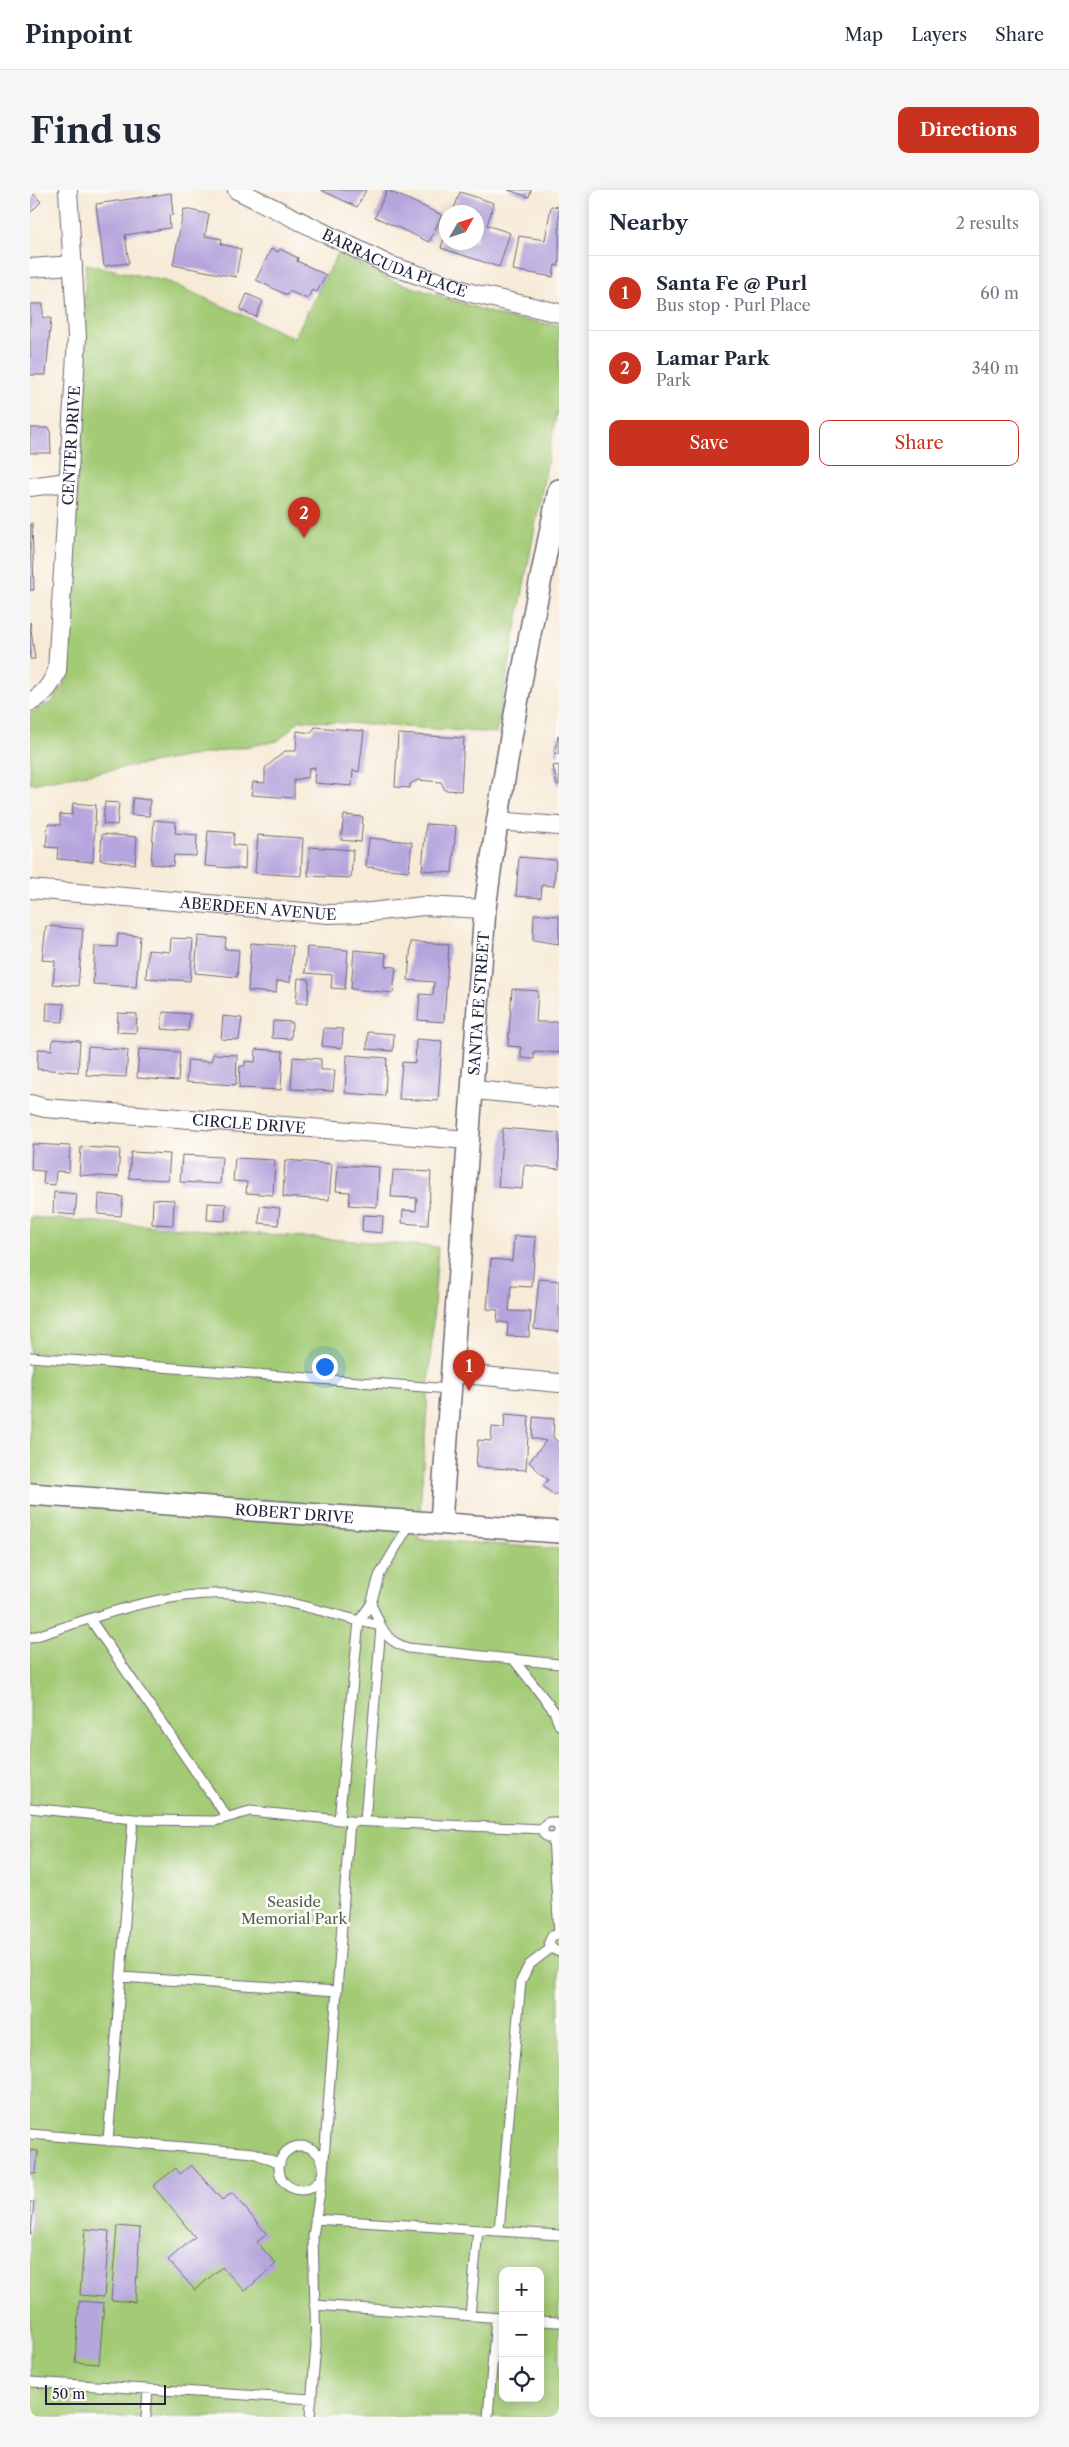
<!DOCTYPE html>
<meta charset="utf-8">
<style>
:root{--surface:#fff;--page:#f6f6f7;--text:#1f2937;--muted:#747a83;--line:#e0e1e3;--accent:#c8321e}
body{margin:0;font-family:"Libre Caslon Text",serif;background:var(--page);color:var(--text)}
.controls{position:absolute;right:15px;bottom:15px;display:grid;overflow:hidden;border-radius:10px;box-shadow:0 2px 12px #0003}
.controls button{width:45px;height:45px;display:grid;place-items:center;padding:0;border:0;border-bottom:1px solid var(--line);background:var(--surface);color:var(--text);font:25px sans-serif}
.compass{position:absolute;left:409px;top:15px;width:45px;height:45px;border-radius:50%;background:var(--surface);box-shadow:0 2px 12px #0003;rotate:51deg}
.scale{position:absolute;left:15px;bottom:12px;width:121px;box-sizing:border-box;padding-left:5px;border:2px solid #22223b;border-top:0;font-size:14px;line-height:18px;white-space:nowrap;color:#22223b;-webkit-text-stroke:4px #fdfcf7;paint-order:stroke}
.you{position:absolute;left:294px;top:1176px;width:18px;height:18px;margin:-12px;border:4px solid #fff;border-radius:50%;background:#1a73e8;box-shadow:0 0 0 8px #1a73e833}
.badge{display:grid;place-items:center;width:32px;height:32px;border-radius:50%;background:var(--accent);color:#fff;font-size:16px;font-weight:700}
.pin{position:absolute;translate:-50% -41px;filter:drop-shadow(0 1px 2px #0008)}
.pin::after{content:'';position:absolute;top:26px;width:18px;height:15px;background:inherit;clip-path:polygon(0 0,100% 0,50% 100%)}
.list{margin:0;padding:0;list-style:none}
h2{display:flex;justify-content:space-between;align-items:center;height:65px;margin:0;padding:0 20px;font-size:21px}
h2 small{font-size:16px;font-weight:400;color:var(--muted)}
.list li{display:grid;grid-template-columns:32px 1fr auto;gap:15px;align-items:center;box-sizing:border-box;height:75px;padding:0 20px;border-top:1px solid var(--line)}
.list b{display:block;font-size:19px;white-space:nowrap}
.list p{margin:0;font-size:16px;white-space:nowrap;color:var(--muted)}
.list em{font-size:16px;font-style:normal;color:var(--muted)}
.actions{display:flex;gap:10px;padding:15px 20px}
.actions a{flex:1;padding:11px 0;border:1px solid var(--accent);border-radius:10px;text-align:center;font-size:18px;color:var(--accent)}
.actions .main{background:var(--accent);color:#fff}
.icon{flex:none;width:28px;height:28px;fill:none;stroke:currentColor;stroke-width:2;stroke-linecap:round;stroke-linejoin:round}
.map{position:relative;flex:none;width:529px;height:2227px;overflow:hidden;border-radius:10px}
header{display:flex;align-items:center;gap:30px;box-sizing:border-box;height:70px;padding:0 25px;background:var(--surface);border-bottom:1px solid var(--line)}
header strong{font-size:24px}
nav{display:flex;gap:28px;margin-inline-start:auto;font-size:18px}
.intro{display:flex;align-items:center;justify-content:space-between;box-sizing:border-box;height:120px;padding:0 30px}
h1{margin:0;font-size:35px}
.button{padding:12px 22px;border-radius:10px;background:var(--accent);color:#fff;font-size:18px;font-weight:700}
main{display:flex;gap:30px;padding:0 30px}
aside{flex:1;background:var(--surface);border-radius:10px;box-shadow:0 2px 12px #0003}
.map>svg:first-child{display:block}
</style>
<header>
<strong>Pinpoint</strong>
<nav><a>Map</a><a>Layers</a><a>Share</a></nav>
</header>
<div class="intro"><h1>Find us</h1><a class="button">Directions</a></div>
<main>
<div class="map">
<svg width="529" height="2227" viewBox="0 0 529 2227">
<rect width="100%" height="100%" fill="#fdfcf7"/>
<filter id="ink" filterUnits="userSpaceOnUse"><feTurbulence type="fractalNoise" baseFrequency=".02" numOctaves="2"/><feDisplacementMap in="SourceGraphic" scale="10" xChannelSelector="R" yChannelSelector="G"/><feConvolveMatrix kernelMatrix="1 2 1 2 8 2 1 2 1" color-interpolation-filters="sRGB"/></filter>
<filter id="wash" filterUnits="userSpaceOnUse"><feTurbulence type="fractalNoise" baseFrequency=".0096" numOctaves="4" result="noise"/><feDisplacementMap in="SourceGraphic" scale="20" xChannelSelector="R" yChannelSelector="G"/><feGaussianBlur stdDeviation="1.12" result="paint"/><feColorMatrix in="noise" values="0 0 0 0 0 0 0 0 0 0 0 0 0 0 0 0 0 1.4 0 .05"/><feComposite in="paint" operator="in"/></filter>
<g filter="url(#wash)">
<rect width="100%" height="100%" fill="#f7ead7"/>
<!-- green -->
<path fill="#a3ca75" stroke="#627658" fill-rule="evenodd" d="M308 63 358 89 477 128 529 135V210L466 543 270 530 248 551 0 594V523L22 512 39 485 56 74 139 92 264 148Z
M0 1027 408 1057 388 1349 529 1359V2227H0ZM473 2081H510V2208H473Z"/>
<g id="blocks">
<!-- building -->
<path fill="#b5a5dd" d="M0 0 11 12 0 23Z
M291 0H336L327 17Z
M357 0 412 25 399 52 345 27Z
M478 0H501L499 7Z
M430 2 464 13 457 35 480 43 469 77 411 58 416 43 417 52H447V22H423Z
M141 3 143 25H139L140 38 95 45 99 73 74 76 66 14Z
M521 16 529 17V76L525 75 523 87 483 80 489 46 515 50Z
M154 19 179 24 175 46 192 49 191 54 211 59 206 87 143 75Z
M241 59 248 62 250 59 268 68 267 71 296 85 287 102 282 100 277 109 259 101 257 105 226 90Z
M217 104 233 111 226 127 210 120Z
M0 114H13V128H21L16 185H0Z
M0 238H20L21 263H0Z
M2 333 4 400H0V334Z
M0 432 5 469H0Z
M285 537 334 541 329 582 323 580 322 596 284 593 285 577 279 578 278 587 264 590V608L221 605 223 592 235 593V578L255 561H266L267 541 281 543Z
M368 544 434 548 431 601 415 600 411 592 388 590 380 594V598L365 597Z
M528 545H529V564H525Z
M529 575V595H527L523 576Z
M103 608 120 610 119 626 101 625Z
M75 612 89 613 87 635 73 634Z
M43 613 66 615 63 672 27 669 28 658 16 657 18 634 30 635V624L42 625Z
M314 625 333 627 331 652 311 650Z
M124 630 146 632 145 643 167 645 166 666 144 665 143 676 121 674Z
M396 634 426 636 422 683 392 680Z
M178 641 204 643 203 655 216 656 215 679 175 676Z
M72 644 107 647 105 674 70 670Z
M228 645 273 648 271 686 225 683Z
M339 648 382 652 379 681 336 677Z
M280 657 323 660 321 688 278 686Z
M489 667 526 670 524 696 512 695 511 708 486 706Z
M504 724 529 726V754L503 750Z
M16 736 53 739 48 796 23 794 25 771 12 770Z
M88 744 110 746 106 797 63 794 65 756 87 757Z
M168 746 196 748 195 759 209 760 207 787 165 783Z
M141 748 163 749 160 791 116 788 118 760 140 762Z
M381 752 419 754 414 832 388 830 390 804 403 805 404 792 378 790Z
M221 753 263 756 260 792 247 791 246 803 218 801Z
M277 757 318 760 315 799 301 798 302 785 275 783Z
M324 760 356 763 355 776 366 777 363 803 321 799Z
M268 788 279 789 278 813H266Z
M482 799 508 801 506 832H529V863L504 861V869L491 868V857L478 856Z
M17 813 34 814 33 832 16 831Z
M133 822 160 824 158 841 131 839Z
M88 823 107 824 106 843 87 842Z
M193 826 212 828 209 850 191 849Z
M243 831 262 832 261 849 242 848Z
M294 838 313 839 312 858 292 856Z
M338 842 364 844 363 861 337 859Z
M23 849 50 851 48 882 7 879 8 859 22 860Z
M386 849 412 851 408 911 369 909 372 872 385 873Z
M58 857 98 860 96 887 56 885Z
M109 859 150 862 148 891 107 888Z
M226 859 253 861 251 900 209 898 210 876H215V871L225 872Z
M183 864 207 865 206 895 156 892 158 870 181 872Z
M317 865 357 868 355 906 315 903Z
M263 867 291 869V880H305L303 901 261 899Z
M473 938 529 943V979L494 975 492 999 468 997Z
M2 954 40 956 39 982 26 981 25 995 13 994 14 981 1 980Z
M51 957 90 959 88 987 49 985Z
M101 962 140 964 138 990 99 988Z
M152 965 192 967 190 994 150 992Z
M205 968 245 970 243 1005 216 1003 217 992 203 991Z
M255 970 302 974 299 1010 253 1007Z
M308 975 349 977 347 1017 319 1015 320 1002 306 1001Z
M363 980 401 982 398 1035 372 1033 373 1020 386 1021 387 1008 361 1007Z
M24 1002 47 1004 45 1025 23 1023Z
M69 1004 93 1007 91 1026 68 1024Z
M123 1009 144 1010 143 1035 122 1034Z
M178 1013 196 1014 195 1031 177 1030Z
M230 1016 250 1018 248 1035 229 1033Z
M333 1025 353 1026 352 1043 332 1041Z
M484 1046 506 1047 502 1097 481 1096 479 1121 501 1122 499 1147 477 1146 478 1133 467 1132 468 1120 457 1119 461 1069 482 1071Z
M509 1089 529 1091V1142L504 1139Z
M475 1224 499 1226 496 1280 446 1277 448 1250 461 1251 462 1237 474 1238Z
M503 1227 524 1229 523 1247 529 1253V1301L525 1306 513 1296 518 1290 499 1272 516 1251 502 1248Z
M0 1960 8 1961 6 1984 0 1983Z
M161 1975 192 2010 202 2003 237 2044 227 2052 246 2074 215 2101 192 2077 165 2100 138 2070 165 2047 123 1996 146 1978 150 1984Z
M0 2012H4L1 2044H0Z
M87 2036 110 2038 105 2112 81 2110Z
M55 2039 79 2041 74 2107 50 2105Z
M49 2111 74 2113 69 2174 45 2172Z"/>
</g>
</g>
<g filter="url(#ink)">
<use href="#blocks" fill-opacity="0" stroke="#6d6872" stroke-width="1"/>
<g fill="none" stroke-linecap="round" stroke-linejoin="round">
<defs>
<path id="service" d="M0 1167 420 1199
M60 1429 197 1627
M0 1448C64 1428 131 1401 199 1404 251 1406 300 1425 351 1436 358 1449 364 1453 378 1458L529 1474
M484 1470 524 1521 529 1535
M0 1618 113 1630 185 1631 220 1621 320 1631 513 1639
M309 1630 329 1431 341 1414 349 1386 381 1332
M335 1631 351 1436 341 1414
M513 1640a8 8 0 1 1 16 0a8 8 0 1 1-16 0Z
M523 1648 529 1744
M529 1744 522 1746 519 1752 521 1758 529 1762
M91 1787 307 1801
M0 1944 224 1963 250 1974
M78 1951 103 1629
M249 1978a22 22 0 1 1 44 0a22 22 0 1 1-44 0Z
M285 2029 529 2045
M469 2041 491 1791 499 1775 521 1758
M284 2115 473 2128
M440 2126 448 2040
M510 2131 529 2132
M0 2192 282 2209
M116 2227 118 2199
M280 2227 286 2155 283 2046 293 1982 320 1631
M458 2227 466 2128"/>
<g id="minor">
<path id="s1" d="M207 0 359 75 441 103 529 123"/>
<path d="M0 78 43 75"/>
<path d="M0 297 37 292"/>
<path id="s2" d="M0 512C14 505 21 495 27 481L47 147 38 0"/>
<path d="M466 631 529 636"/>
<path id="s3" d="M0 699 298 724 332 723 393 716 455 719"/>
<path d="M444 900 529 908"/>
<path id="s4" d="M0 914 15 918 439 950"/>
<path d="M422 1183 529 1193"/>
</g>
<g id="tertiary">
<path id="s5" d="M0 1304 529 1342"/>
<path id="s6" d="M411 1332 455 719C473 578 500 439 529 300"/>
</g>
</defs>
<!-- service casing -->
<use href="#service" stroke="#6d6872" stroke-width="11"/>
<!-- minor casing -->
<use href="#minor" stroke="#6d6872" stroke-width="20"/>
<!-- tertiary casing -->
<use href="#tertiary" stroke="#6d6872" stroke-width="24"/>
<!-- service -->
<use href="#service" stroke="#fff" stroke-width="9"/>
<!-- minor -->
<use href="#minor" stroke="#fff" stroke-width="18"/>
<!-- tertiary -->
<use href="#tertiary" stroke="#fff" stroke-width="21"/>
</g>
</g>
<g text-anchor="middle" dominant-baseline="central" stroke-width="5" stroke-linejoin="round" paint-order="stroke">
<!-- street labels -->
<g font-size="15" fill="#22223b" stroke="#fdfcf7">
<text stroke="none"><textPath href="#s1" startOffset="174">BARRACUDA PLACE</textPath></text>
<text stroke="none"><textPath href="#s2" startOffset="268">CENTER DRIVE</textPath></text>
<text stroke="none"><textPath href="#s3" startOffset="229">ABERDEEN AVENUE</textPath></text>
<text stroke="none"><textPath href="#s6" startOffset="520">SANTA FE STREET</textPath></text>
<text stroke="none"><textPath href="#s4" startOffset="220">CIRCLE DRIVE</textPath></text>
<text stroke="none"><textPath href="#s5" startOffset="265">ROBERT DRIVE</textPath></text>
</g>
<!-- park labels -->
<g font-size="15" fill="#4f5d4f" stroke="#fdfcf7">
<text x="264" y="1711">Seaside<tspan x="264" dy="17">Memorial Park</tspan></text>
</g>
</g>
</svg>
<div class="controls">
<button>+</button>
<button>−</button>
<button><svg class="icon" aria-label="locate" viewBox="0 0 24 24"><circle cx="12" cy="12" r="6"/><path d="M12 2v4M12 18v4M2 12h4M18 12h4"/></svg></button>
</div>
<svg class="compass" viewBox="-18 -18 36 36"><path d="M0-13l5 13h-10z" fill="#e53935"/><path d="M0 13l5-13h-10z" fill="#747a83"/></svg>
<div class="scale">50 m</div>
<div class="you"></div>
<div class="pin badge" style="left:439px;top:1201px">1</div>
<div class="pin badge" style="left:274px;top:348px">2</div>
</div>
<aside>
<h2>Nearby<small>2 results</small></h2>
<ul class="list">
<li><span class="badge">1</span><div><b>Santa Fe @ Purl</b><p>Bus stop · Purl Place</p></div><em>60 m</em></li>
<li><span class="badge">2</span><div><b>Lamar Park</b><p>Park</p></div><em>340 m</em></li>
</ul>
<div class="actions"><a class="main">Save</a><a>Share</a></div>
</aside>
</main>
